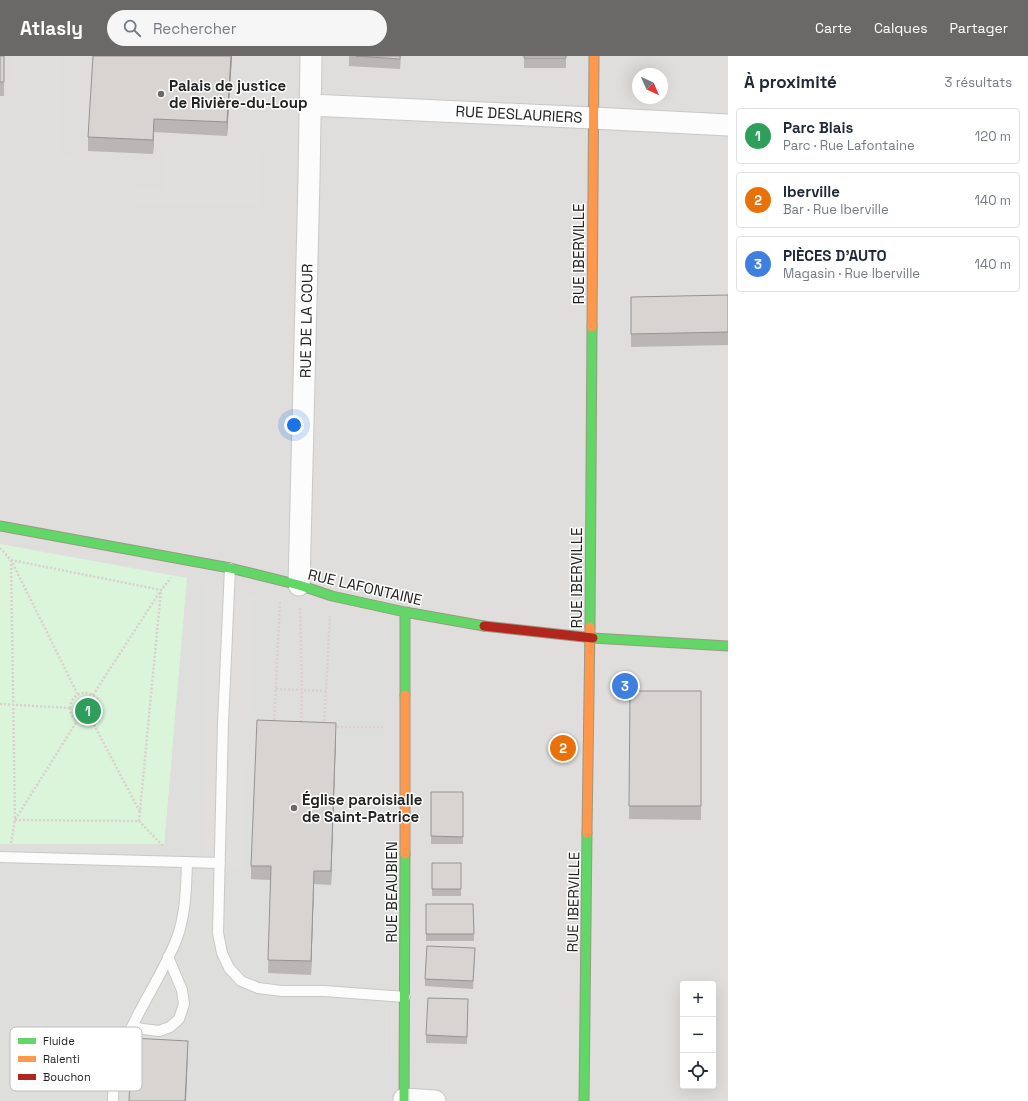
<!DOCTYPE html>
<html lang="fr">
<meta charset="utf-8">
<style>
:root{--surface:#fff;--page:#f6f6f7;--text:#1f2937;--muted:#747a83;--line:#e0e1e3;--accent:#6a6968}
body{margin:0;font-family:"Space Grotesk",sans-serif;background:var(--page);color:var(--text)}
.controls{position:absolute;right:12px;bottom:12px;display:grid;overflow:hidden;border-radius:4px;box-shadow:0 4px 16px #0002}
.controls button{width:36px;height:36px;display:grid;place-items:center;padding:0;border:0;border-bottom:1px solid var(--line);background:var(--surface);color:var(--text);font:20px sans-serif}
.compass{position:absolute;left:632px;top:12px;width:36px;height:36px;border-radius:50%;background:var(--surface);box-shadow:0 4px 16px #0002;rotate:135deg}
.you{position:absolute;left:294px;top:369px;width:14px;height:14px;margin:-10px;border:3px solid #fff;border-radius:50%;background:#1a73e8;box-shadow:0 0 0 6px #1a73e833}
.badge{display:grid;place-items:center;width:26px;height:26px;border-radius:50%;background:var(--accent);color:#fff;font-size:13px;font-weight:700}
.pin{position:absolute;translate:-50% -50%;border:2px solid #fff;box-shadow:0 1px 4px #0006}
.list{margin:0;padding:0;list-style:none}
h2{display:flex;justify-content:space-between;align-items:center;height:52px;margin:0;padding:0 16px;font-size:17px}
h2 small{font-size:13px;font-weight:400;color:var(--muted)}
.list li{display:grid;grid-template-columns:26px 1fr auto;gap:12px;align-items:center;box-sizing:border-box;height:56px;margin:0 8px 8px;padding:0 8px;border:1px solid var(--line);border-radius:4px}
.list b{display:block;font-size:15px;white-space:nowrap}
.list p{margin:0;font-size:13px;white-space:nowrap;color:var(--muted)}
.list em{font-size:13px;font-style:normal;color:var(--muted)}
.icon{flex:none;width:22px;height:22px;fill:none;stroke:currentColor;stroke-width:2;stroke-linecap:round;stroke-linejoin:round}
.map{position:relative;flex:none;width:728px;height:1045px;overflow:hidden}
header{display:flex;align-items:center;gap:24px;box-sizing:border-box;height:56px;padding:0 20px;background:var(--accent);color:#fff}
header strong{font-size:19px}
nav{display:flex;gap:22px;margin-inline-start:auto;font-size:14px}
.search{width:280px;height:36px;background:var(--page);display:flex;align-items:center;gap:10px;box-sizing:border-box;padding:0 14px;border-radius:22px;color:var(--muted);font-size:15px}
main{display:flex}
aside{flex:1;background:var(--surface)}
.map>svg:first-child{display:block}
</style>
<header>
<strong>Atlasly</strong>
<div class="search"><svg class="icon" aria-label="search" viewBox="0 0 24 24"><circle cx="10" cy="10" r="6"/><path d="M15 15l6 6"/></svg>Rechercher</div>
<nav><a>Carte</a><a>Calques</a><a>Partager</a></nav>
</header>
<main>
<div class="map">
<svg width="728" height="1045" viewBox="0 0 728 1045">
<rect width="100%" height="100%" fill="#f0eeeb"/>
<!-- residential -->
<path fill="#dfdedc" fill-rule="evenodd" d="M0 0H728V1045H386L388 575 0 788ZM638 18H662V42H638ZM683 928H713V1030H683Z"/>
<!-- religious -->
<path fill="#dededc" d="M187 522 389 575 386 1045H0V788H164Z"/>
<!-- park -->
<path fill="#daf5da" d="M0 488 187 522 164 788H0Z"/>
<!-- parking -->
<path fill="#e0dfde" d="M10 0H61L58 97 73 98 71 177 0 175V64H8Z
M163 95H261L260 149H135V133H163Z
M206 526 255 540 242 815 201 812Z"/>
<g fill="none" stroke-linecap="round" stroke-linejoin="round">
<defs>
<path id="lane" d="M230 512 223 667 218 877 222 897 229 912 241 925 258 932 282 935H324L405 941
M0 801 220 807
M132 971 143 973 159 975 170 971 179 963 184 948 182 934 168 901
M113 1045C112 983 156 937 177 882 186 857 186 832 187 806"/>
<path id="street" d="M310 49 593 62 728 69
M299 529 309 123 311 0
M404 1043 435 1045"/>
<path id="fast" d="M0 470 230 512 299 529 332 540 405 556 484 570
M590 571 592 271
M593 582 728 590
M405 639V556
M404 1045 405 798
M584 1045 587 777"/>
<path id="slow" d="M592 271 594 0
M587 777 590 571
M405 798V639"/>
<path id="jam" d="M484 570 593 582"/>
</defs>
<!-- lane casing -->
<use href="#lane" stroke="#c9c8c7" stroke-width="12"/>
<!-- street casing -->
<use href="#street" stroke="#c9c8c7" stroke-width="23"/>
<!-- fast casing -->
<use href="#fast" stroke="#999a82" stroke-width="11"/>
<!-- slow casing -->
<use href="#slow" stroke="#999a82" stroke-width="11"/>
<!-- jam casing -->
<use href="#jam" stroke="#999a82" stroke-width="11"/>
<!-- path -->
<path stroke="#dccecd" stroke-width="2.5" stroke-dasharray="2 2" stroke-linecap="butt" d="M0 492 11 504 78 639
M11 504 15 764 139 765 161 534
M11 504 161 534
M300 552 302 634 301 669
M276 633 326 635
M70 652a15 15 0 1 1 30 0a15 15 0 1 1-30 0Z
M93 639 161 534 171 522
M0 648 70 652
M92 665 140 756
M274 668 280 545
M324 669 330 560
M333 671H384
M139 765 163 790
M11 787 15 764 77 665"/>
<!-- lane -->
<use href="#lane" stroke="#fdfcfc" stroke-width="10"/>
<!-- street -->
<use href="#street" stroke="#fdfcfc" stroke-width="21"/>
<!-- fast -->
<use href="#fast" stroke="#63d668" stroke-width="9"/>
<!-- slow -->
<use href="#slow" stroke="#ff974d" stroke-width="9"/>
<!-- jam -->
<use href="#jam" stroke="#b3261e" stroke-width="9"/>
</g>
<!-- wall -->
<path fill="#b9b6b5" d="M0 0H4V40H0Z
M93 0H232L227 80 154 76 153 98 88 95V81Z
M349 0H401L400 13 349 10Z
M524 0H566V12H524Z
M728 239V289L631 291V241Z
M630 635H701V764L629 763Z
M336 680 331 829 314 828 311 919 268 917 271 824 251 823V810Z
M431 736H463V788H431Z
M432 807H461V840H432Z
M426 848H473L474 885H426Z
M475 900 473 933 425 930V923Z
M468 951 467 988 426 987V979Z"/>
<!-- shaded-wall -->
<path fill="#969493" d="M231 0H232L227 80V66Z
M154 63V76L153 98V84Z
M336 667V680L331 829V815Z
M314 815V828L311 919V905Z
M188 985V996L186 1045H185Z"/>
<!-- building -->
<path fill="#d7d4d2" stroke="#969493" d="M0 0H4V26H0Z
M93 0H231L227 66 154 63 153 84 88 81Z
M356 0H400V3Z
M524 0H566V2H524Z
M728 239V276L631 278V241Z
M630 635H701V750H629Z
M257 664 336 667 331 815H314L311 905 268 904 271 810H251Z
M431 736H463V781L431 780Z
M432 807H461V833H432Z
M426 848H473L474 878H426Z
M427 890 475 892 473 925 425 923Z
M428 942 468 943 467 981 426 979Z
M132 982 188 985 185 1045H129Z"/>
<!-- markers -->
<g fill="#6a6968" stroke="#fff" stroke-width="1.5">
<circle cx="161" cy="38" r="4"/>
<circle cx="294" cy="752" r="4"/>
</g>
<g text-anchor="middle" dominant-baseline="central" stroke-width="3" stroke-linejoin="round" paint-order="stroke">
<!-- poi labels -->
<g font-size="15" font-weight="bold" fill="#222" stroke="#fff" text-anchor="start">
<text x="169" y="29">Palais de justice<tspan x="169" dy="17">de Rivière-du-Loup</tspan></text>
<text x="302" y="743">Église paroisialle<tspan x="302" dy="17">de Saint-Patrice</tspan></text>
</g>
<!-- street labels -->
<g font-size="15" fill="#222" stroke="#fff">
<text transform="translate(519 58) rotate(3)">RUE DESLAURIERS</text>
<text transform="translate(578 198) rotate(-90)">RUE IBERVILLE</text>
<text transform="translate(306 265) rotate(-89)">RUE DE LA COUR</text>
<text transform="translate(576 522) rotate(-90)">RUE IBERVILLE</text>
<text transform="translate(365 531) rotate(13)">RUE LAFONTAINE</text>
<text transform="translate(391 836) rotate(-90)">RUE BEAUBIEN</text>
<text transform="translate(573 846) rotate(-89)">RUE IBERVILLE</text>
</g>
</g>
<!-- legend -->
<rect x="10" y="971" width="132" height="64" rx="6" fill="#fff" stroke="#bdbdbd" stroke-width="1"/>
<rect x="18" y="982" width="18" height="6" fill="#63d668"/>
<rect x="18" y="1000" width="18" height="6" fill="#ff974d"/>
<rect x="18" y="1018" width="18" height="6" fill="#b3261e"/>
<g font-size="11" fill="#222">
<text x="43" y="989">Fluide</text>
<text x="43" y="1007">Ralenti</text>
<text x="43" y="1025">Bouchon</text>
</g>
</svg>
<div class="controls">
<button>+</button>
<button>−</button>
<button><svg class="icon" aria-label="locate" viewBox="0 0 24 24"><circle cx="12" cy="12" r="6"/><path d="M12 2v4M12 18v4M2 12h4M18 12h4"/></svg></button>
</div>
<svg class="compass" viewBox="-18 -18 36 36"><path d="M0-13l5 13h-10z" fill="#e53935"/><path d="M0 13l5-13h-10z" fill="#747a83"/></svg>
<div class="you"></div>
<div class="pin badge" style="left:88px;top:655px;background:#2e9e5b">1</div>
<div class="pin badge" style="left:563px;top:692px;background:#e8710a">2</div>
<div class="pin badge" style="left:625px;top:630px;background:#3f7fe0">3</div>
</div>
<aside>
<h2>À proximité<small>3 résultats</small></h2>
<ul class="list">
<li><span class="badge" style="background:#2e9e5b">1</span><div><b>Parc Blais</b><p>Parc · Rue Lafontaine</p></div><em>120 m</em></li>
<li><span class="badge" style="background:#e8710a">2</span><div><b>Iberville</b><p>Bar · Rue Iberville</p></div><em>140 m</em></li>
<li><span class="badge" style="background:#3f7fe0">3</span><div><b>PIÈCES D'AUTO</b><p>Magasin · Rue Iberville</p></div><em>140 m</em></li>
</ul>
</aside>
</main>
